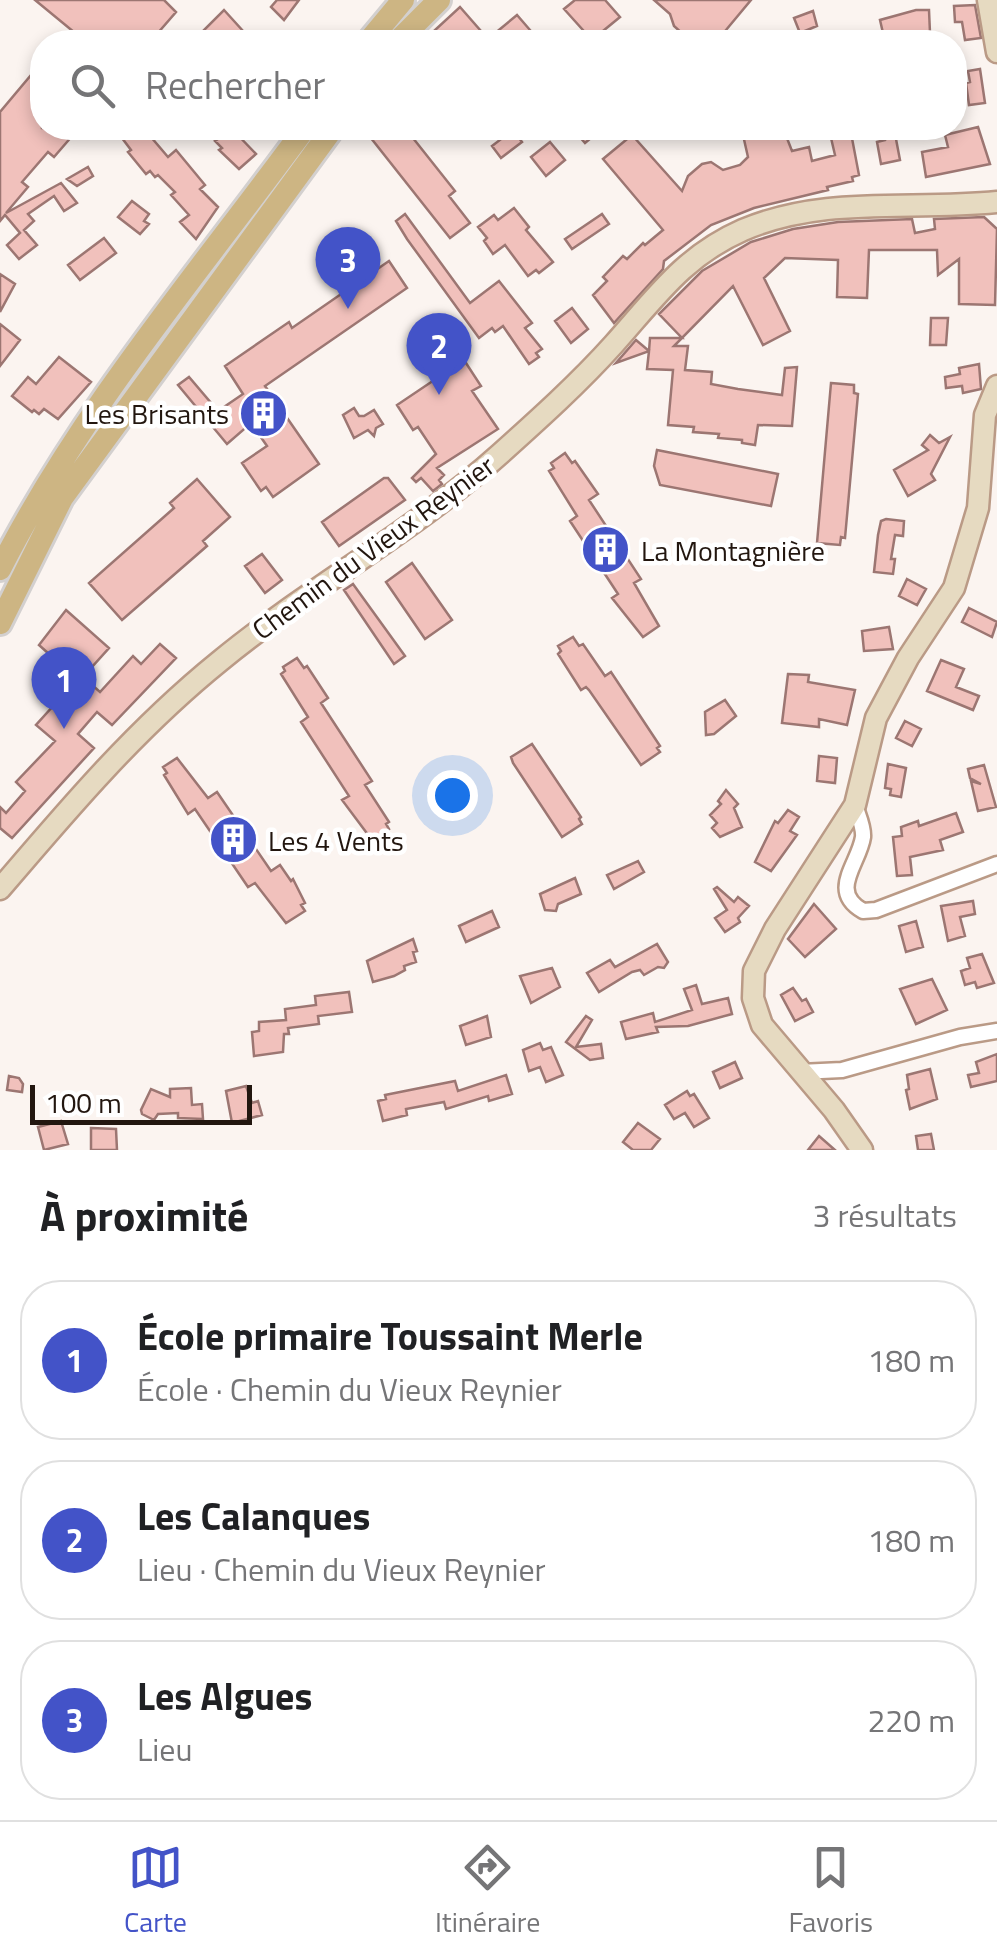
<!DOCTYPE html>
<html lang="fr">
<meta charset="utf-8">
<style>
:root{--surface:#fff;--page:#f6f6f6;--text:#202124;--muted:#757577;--line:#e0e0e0;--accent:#4353c8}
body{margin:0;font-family:"Titillium Web",sans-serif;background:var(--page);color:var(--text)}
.scale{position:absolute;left:30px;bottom:25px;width:222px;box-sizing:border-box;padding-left:10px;border:5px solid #22160f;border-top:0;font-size:28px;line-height:35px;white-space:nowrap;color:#22160f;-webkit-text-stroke:8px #fff;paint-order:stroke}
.you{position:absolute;left:452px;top:795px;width:35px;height:35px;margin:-25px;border:8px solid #fff;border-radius:50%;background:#1a73e8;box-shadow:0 0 0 15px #1a73e833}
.badge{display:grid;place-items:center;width:65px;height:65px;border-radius:50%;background:var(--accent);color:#fff;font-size:32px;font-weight:700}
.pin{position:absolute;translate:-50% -82px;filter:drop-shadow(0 2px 5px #0008)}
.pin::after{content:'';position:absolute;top:52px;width:35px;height:30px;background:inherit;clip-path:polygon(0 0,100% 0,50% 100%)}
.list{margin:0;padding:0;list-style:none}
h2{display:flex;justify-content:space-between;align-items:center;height:130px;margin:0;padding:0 40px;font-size:42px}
h2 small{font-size:32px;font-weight:400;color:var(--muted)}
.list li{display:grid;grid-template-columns:65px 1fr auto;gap:30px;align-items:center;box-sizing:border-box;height:160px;margin:0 20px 20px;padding:0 20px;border:2px solid var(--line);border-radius:40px}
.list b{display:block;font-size:38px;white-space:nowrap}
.list p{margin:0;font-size:32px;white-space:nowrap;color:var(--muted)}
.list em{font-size:32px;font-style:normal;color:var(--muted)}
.icon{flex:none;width:55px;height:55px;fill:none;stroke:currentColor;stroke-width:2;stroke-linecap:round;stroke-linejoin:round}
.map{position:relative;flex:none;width:997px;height:1150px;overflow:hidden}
.search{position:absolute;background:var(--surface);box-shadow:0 5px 15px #0003;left:30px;right:30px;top:30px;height:110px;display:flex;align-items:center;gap:25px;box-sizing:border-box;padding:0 35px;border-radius:40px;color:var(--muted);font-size:38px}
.sheet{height:670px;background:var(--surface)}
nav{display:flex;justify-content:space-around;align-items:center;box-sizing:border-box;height:140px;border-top:2px solid var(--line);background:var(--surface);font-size:28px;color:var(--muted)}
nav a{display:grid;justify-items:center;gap:5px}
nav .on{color:var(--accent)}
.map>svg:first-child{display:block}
</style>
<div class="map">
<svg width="997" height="1150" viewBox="0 0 997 1150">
<rect width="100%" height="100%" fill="#fbf4f0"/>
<!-- building -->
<path fill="#f1c1bc" stroke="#9c7672" stroke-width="2.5" d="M35 0H164L176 12 150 42H86Z
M277 0H299L284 20 271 7Z
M575 0H605L620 17 592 40 564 9Z
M654 0H751L721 36 725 42H676L683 34 674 26 670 14Z
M975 5 981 38 965 40 962 22H955L954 6Z
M460 7 488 39 517 15 530 30 516 42H422Z
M224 10 253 42H192Z
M916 10H929L930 33 893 39 891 32 883 33 880 20Z
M813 11 817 26 800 33 794 18Z
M42 62V128H79L54 157 48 152 22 182 28 187 6 213 61 183 77 203 64 211 54 196 28 214 34 221 24 230 37 245 19 259 7 245 20 233 5 215 0 221V112Z
M980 69 985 103 969 105 966 83 970 82 968 71Z
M978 127 990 164 926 177 922 152 948 147 945 135Z
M132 128H160L151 137 168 157 176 150 205 185 200 189 218 207 196 239 180 222 189 215 171 195 175 192 158 175 155 177 150 171 146 174 128 152 131 150 122 138Z
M208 128H231L256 154 239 169 219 150 222 148 215 141 218 139Z
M363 128H405L455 191 449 196 470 223 450 238Z
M572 128H603L585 143Z
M774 128H783L792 151 809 147 812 161 835 155 831 138 851 133 859 175 852 177 853 181 827 187 828 190 754 208 711 225 664 261 663 269 614 323 593 295 607 281 603 277 623 256 627 259 643 243 645 245 663 230 603 159 632 135 682 191 688 176 702 164 711 162 723 170 740 165 748 157 743 135Z
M901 128H918L919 131 896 139 900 160 881 164 877 142 885 140 884 131Z
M513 130 522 142 501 158 492 146Z
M550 142 565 160 546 176 531 157Z
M88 167 93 176 77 186 67 179Z
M132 201 149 214 144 221 149 224 140 234 118 217Z
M514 208 529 227 526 230 553 262 539 273 536 270 528 276 505 245 493 254 484 241 487 238 478 227 494 215 498 220Z
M405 214 470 303 499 281 532 323 525 328 542 349 536 353 539 357 529 364 503 326 495 332 492 328 479 338 407 239 396 221Z
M602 214 609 224 572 249 565 239Z
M984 217 997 229 995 305 959 304V259L938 275 937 250H869L867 298 837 297 838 260 785 258 764 278 790 331 763 345 733 286 674 346H688L685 370 712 372 711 384 738 389 782 395 785 368 797 367 792 426 758 425 755 445 742 443V440L718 438 719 434 693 432 694 427 668 425 673 370 647 369 649 351 616 363 636 340 649 351 650 338H682L659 314 702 271 751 242 793 229 838 222 912 219 915 233 935 229 934 219Z
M104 238 116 253 80 280 68 265Z
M389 261 407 288 265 386 319 464 273 497 266 487 261 491 242 463 267 446 251 423 227 444 178 385 189 377 218 411 243 394 225 366 289 322 292 328Z
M0 274 15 284 0 312Z
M572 308 588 329 571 343 555 321Z
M931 318H948L946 345H930Z
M0 324 20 340 0 366Z
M59 357 91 382 58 419 44 409 39 414 34 410 32 412 12 396 28 377 36 384Z
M464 360 481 386 472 391 498 429 437 468 444 475 439 480 442 484 433 491 421 478 416 482 412 478 436 454 418 427 413 430 397 405Z
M979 364 981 389 963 393 962 386 946 388 945 377 960 374 959 368Z
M831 383 854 385V393L858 394 845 538 841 537 840 545 817 543Z
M354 408 359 416H364L374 410 383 424 376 428 374 436 368 430 354 438 343 415Z
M930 435 939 443 950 437 931 474 935 480 908 496 894 470 928 450 922 445Z
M657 450 778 474 771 506 660 485 654 466Z
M565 453 572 463 575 461 598 494 589 500 641 579 634 583 659 626 643 637 612 598 618 594 570 521 577 516 549 471 554 468 551 463Z
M384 478H388L405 500 339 546 322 522Z
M197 479 230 517 203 541 207 546 122 620 89 583 174 508 170 503Z
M886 519 904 521 903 536 895 535 891 559H895L893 574 874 572 878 535 881 521Z
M262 554 282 580 265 593 245 566Z
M412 563 452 620 425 639 386 582Z
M907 579 926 589 917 605 899 596Z
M353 584 405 656 394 664 344 590Z
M969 608 997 622 992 637 962 622Z
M66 610 109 648 83 677 100 692 133 656 141 664 160 644 176 658 112 725 97 712 78 734 94 748 12 838 0 828V807L6 813 25 791 16 782 55 741 36 725 64 694 53 685 67 670 39 645Z
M889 627 893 649 864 651 862 631Z
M573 637 579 646 583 644 605 676 611 672 660 746 657 748 660 752 641 765 589 690 586 687 581 690 558 654 561 651 558 646Z
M297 658 304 668 307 666 328 698 321 703 372 781 365 785 389 822 386 824 389 829 372 840 342 800 349 796 301 722 308 717 281 674 285 671 283 667Z
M941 660 964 669 956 687 979 696 973 710 927 691Z
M788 674 809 675 808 682 855 690 847 725 819 719V727L782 723Z
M725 700 736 716 714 734 706 735 705 712Z
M905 721 921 729 912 746 896 738Z
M532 744 581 817 579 819 582 824 562 837 513 763 511 757Z
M819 756 837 758 835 783 817 781Z
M177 758 208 798 217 792 271 871 280 865 291 881 293 879 305 903 301 905 305 911 286 923 255 883 248 887 195 809 188 814 164 775 167 773 163 767Z
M888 764 906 768 901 797 890 795 891 789 885 788Z
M984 765 996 807 978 811 971 781 981 784 970 778 968 769Z
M726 790 738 804 734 808 742 827 720 837 712 828 717 823 710 815 721 804 718 801Z
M788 810 799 817 790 831 797 835 771 871 755 862 775 821 778 823Z
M956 813 963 832 940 840 943 850 910 857 912 875 897 876 893 837 902 836 901 827 918 821 919 826Z
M638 861 644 872 614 889 607 875Z
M575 878 581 894 558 904 556 911 545 910 540 894Z
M717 887 734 902 738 897 749 906 738 918 740 922 725 932 715 918 727 910 714 889Z
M973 901 975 914 960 917 965 936 948 941 941 906Z
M814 904 836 929 805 957 788 939Z
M492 911 499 927 466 942 459 926Z
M916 921 923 947 906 952 899 926Z
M413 939 417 951 413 952 416 962 404 966 405 970 394 976 373 982 367 961Z
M657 944 668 962 664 968 658 967 644 975 640 970 632 972 599 992 587 973 610 960 615 967Z
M982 954 994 983 977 988 975 982 965 985 961 971 970 968 967 958Z
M552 968 560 987 531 1003 520 976Z
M932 979 947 1010 916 1024 900 989Z
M696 985 702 1004 728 998 732 1014 688 1026 656 1027 658 1032 626 1039 621 1022 653 1013 655 1022 692 1010 684 989Z
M793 988 802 1001 806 999 813 1012 795 1021 781 995Z
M349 992 352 1012 318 1016 319 1024 288 1028 289 1034H284L283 1052 254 1056 252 1032 259 1031V1022L286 1020 285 1009 316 1005 315 996Z
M487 1016 491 1037 466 1045 460 1026Z
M586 1016 592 1020 576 1047 601 1044 603 1058 590 1060 566 1042Z
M540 1043 543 1050 551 1047 563 1075 546 1082 540 1067 529 1071 523 1050Z
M997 1054V1081L971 1087 968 1075 979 1073 976 1062Z
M735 1062 742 1078 720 1088 713 1072Z
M930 1069 937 1099 910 1109 906 1090 909 1089 907 1075Z
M506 1075 512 1094 489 1101 488 1096 446 1109 444 1102 406 1109 407 1115 383 1121 378 1101 386 1099 385 1095 455 1081 458 1091Z
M9 1076 19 1078 23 1084 22 1092 7 1090Z
M246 1086 252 1103 258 1101 262 1115 232 1123 226 1091Z
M191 1088 192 1105 202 1104 203 1119 178 1118V1113L158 1114 154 1120 142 1114 141 1110 151 1089 170 1097V1089Z
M687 1091 690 1096 694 1094 709 1118 694 1127 685 1113 674 1119 665 1105Z
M61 1121 68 1144 44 1150 38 1127Z
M638 1123 660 1139 651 1150H633L623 1142Z
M91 1128 116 1129 117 1150H91Z
M931 1134 934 1150H918L916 1136Z
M819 1136 835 1150H808Z"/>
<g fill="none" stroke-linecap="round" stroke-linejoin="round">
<defs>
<path id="street" d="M855 805C858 815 864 827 863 837 859 864 828 891 863 911L876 910 997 864
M800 1072 842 1070 960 1037 997 1031"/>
<path id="secondary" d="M988 0 997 52
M0 889C69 808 137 728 220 661 310 587 413 532 500 454 539 419 579 383 614 344 656 297 684 256 743 230 825 195 911 211 997 202
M862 1150 834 1110 762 1025 753 998 754 971 775 929 855 805 876 718 908 658 954 588 978 508 985 415 997 386"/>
<path id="primary" d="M368 42 403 0
M397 42 439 0
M0 569C81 410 200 271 305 128
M0 623 62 498 333 128"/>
</defs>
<!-- street casing -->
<use href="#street" stroke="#ba9a86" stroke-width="19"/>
<!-- secondary casing -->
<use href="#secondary" stroke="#ba9a86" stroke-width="25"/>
<!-- primary casing -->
<use href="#primary" stroke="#d3d0cf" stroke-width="28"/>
<!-- street -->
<use href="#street" stroke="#fff" stroke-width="14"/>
<!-- secondary -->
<use href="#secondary" stroke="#e6dac1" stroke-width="20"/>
<!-- primary -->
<use href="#primary" stroke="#cdb583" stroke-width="22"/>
</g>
<!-- icons -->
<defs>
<symbol id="building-disc" viewBox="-11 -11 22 22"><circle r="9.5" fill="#4353c8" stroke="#fff"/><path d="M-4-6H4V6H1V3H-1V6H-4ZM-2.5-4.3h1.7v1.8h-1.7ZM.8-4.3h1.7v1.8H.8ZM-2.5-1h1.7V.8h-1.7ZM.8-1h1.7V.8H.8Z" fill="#fff"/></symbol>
</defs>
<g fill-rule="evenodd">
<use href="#building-disc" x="236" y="386" width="55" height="55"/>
<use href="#building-disc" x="578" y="522" width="55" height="55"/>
<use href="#building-disc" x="206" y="812" width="55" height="55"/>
</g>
<g text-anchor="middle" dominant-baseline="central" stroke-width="9" stroke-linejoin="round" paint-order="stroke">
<!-- poi labels -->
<g font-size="28" fill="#22160f" stroke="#fff" text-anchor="start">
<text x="229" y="413" text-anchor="end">Les Brisants</text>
<text x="641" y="550">La Montagnière</text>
<text x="268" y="840">Les 4 Vents</text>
</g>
<!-- street labels -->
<g font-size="28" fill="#22160f" stroke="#fff">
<text transform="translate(373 547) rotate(-36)">Chemin du Vieux Reynier</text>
</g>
</g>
</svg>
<div class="scale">100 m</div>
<div class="you"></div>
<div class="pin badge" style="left:64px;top:729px">1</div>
<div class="pin badge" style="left:439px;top:395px">2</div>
<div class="pin badge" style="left:348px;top:309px">3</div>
<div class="search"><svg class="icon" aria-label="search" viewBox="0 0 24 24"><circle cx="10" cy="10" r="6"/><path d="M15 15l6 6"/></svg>Rechercher</div>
</div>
<section class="sheet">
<h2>À proximité<small>3 résultats</small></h2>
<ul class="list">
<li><span class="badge">1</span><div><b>École primaire Toussaint Merle</b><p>École · Chemin du Vieux Reynier</p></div><em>180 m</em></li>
<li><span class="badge">2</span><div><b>Les Calanques</b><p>Lieu · Chemin du Vieux Reynier</p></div><em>180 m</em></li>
<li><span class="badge">3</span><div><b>Les Algues</b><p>Lieu</p></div><em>220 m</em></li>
</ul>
</section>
<nav>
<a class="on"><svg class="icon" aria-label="map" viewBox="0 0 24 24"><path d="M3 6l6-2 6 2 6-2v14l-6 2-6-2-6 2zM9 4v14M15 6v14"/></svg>Carte</a>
<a><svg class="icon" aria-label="directions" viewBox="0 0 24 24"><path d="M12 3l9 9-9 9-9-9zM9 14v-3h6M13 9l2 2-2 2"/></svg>Itinéraire</a>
<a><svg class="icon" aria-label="saved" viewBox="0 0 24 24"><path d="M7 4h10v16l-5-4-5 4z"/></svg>Favoris</a>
</nav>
